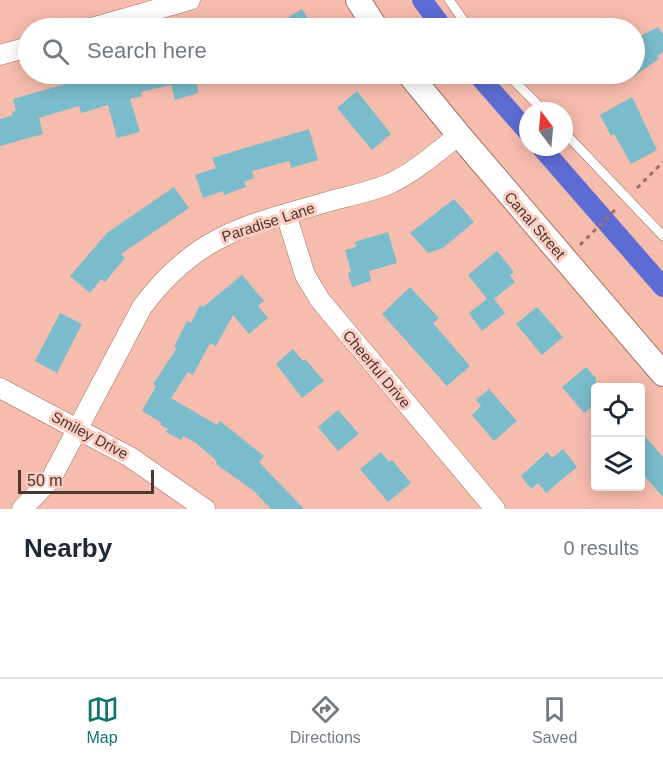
<!DOCTYPE html>
<style>
:root{--surface:#fff;--page:#f6f6f7;--text:#1f2937;--muted:#747a83;--line:#e0e1e3;--accent:#0f766e}
body{margin:0;font-family:Helvetica,sans-serif;background:var(--page);color:var(--text)}
.controls{position:absolute;right:18px;bottom:18px;display:grid;overflow:hidden;border-radius:6px;box-shadow:0 3px 15px #0003}
.controls button{width:54px;height:54px;display:grid;place-items:center;padding:0;border:0;border-bottom:2px solid var(--line);background:var(--surface);color:var(--text);font:30px sans-serif}
.compass{position:absolute;left:519px;top:102px;width:54px;height:54px;border-radius:50%;background:var(--surface);box-shadow:0 3px 15px #0003;rotate:344deg}
.scale{position:absolute;left:18px;bottom:15px;width:136px;box-sizing:border-box;padding-left:6px;border:3px solid #4d3530;border-top:0;font-size:16px;line-height:21px;white-space:nowrap;color:#4d3530;-webkit-text-stroke:4px #fccdc1;paint-order:stroke}
.list{margin:0;padding:0;list-style:none}
h2{display:flex;justify-content:space-between;align-items:center;height:78px;margin:0;padding:0 24px;font-size:26px}
h2 small{font-size:20px;font-weight:400;color:var(--muted)}
.icon{flex:none;width:33px;height:33px;fill:none;stroke:currentColor;stroke-width:2;stroke-linecap:round;stroke-linejoin:round}
.map{position:relative;flex:none;width:663px;height:509px;overflow:hidden}
.search{position:absolute;background:var(--surface);box-shadow:0 3px 15px #0003;left:18px;right:18px;top:18px;height:66px;display:flex;align-items:center;gap:15px;box-sizing:border-box;padding:0 21px;border-radius:33px;color:var(--muted);font-size:22px}
.sheet{height:168px;background:var(--surface)}
nav{display:flex;justify-content:space-around;align-items:center;box-sizing:border-box;height:84px;border-top:2px solid var(--line);background:var(--surface);font-size:16px;color:var(--muted)}
nav a{display:grid;justify-items:center;gap:3px}
nav .on{color:var(--accent)}
.map>svg:first-child{display:block}
</style>
<div class="map">
<svg width="663" height="509" viewBox="0 0 663 509">
<rect width="100%" height="100%" fill="#f6bcae"/>
<g fill="none" stroke-linecap="round" stroke-linejoin="round">
<!-- canal -->
<path stroke="#5d6cd3" stroke-width="20" d="M422 0 443 28
M477 74 528 132
M541 147 663 287"/>
</g>
<!-- building -->
<path fill="#7abccb" d="M302 9 314 28H271Z
M658 27 663 34V52L657 56 659 59 634 76V39Z
M100 74H196L198 93 175 100 171 85 141 92 142 96 130 99 140 132 117 138 108 105 81 113 79 106 39 118 43 134 0 146V119L13 115 12 112 16 111 13 99Z
M357 91 391 134 372 150 337 108Z
M632 97 657 150 631 164 614 134 611 136 600 115Z
M309 129 318 160 291 168 289 161 252 171 254 178 244 182 246 187 224 195 223 191 203 198 195 175 216 168 212 158Z
M174 187 189 208 121 254 125 258 105 282 101 279 90 293 70 276 107 233Z
M454 199 474 222 443 248 428 253 410 233Z
M388 232 397 263 369 271 371 281 352 287 348 273 351 272 345 250 356 247 355 242Z
M497 251 514 272 510 275 515 282 494 299 505 313 482 331 469 313 487 299 468 275Z
M242 275 264 301 258 306 268 318 249 334 233 315 216 346 210 343 193 375 188 372 171 398 217 425 220 421 264 456 259 462 304 509H271L254 491 216 464 217 461 196 443 183 436 181 440 166 432 168 429 160 425 162 423 142 411 156 386 153 384 177 348 174 347 187 321 191 323 200 305 203 307Z
M410 287 439 318 433 323 470 366 447 386 382 314Z
M537 307 563 337 542 355 516 324Z
M60 313 82 324 57 373 35 361Z
M293 349 303 361 305 359 324 381 302 398 276 364Z
M586 367 596 378V404L584 413 562 387Z
M489 389 517 421 494 441 472 415 481 406 476 400Z
M338 410 359 434 338 451 318 427Z
M640 431 663 457V497L640 471Z
M563 449 577 467 546 493 538 483 531 489 521 476 547 452 552 458Z
M381 452 389 462 392 460 411 483 388 502 360 469Z"/>
<g fill="none" stroke-linecap="round" stroke-linejoin="round">
<defs>
<path id="service" d="M449 0 469 28
M507 74 544 111
M564 132 663 236"/>
<path id="minor" d="M91 28 190 0
M0 55 28 47
M286 214 305 275 320 300 495 509
M0 388 130 457 205 509
M22 509 51 479 142 307C198 232 249 225 334 200 353 195 373 191 391 183 416 171 437 152 459 135"/>
<path id="tertiary" d="M358 0 376 28
M409 74 459 135 663 374"/>
</defs>
<!-- service casing -->
<use href="#service" stroke="#a47063" stroke-width="10"/>
<!-- minor casing -->
<use href="#minor" stroke="#a47063" stroke-width="21"/>
<!-- tertiary casing -->
<use href="#tertiary" stroke="#a47063" stroke-width="26"/>
<!-- path -->
<path stroke="#997269" stroke-width="3" stroke-dasharray="4.5 4.5" stroke-linecap="butt" d="M637 188 663 162
M580 245 617 208"/>
<!-- service -->
<use href="#service" stroke="#fff" stroke-width="9"/>
<!-- minor -->
<use href="#minor" stroke="#fff" stroke-width="20"/>
<!-- tertiary -->
<use href="#tertiary" stroke="#fff" stroke-width="24"/>
</g>
<g text-anchor="middle" dominant-baseline="central" stroke-width="6" stroke-linejoin="round" paint-order="stroke">
<!-- street labels -->
<g font-size="15" fill="#4d3530" stroke="#fccdc1">
<text transform="translate(268 222) rotate(-18)">Paradise Lane</text>
<text transform="translate(535 225) rotate(49)">Canal Street</text>
<text transform="translate(377 369) rotate(50)">Cheerful Drive</text>
<text transform="translate(90 435) rotate(28)">Smiley Drive</text>
</g>
</g>
</svg>
<div class="controls">
<button><svg class="icon" aria-label="locate" viewBox="0 0 24 24"><circle cx="12" cy="12" r="6"/><path d="M12 2v4M12 18v4M2 12h4M18 12h4"/></svg></button>
<button><svg class="icon" aria-label="layers" viewBox="0 0 24 24"><path d="M12 4l9 5-9 5-9-5zM3 14l9 5 9-5"/></svg></button>
</div>
<svg class="compass" viewBox="-18 -18 36 36"><path d="M0-13l5 13h-10z" fill="#e53935"/><path d="M0 13l5-13h-10z" fill="#747a83"/></svg>
<div class="scale">50 m</div>
<div class="search"><svg class="icon" aria-label="search" viewBox="0 0 24 24"><circle cx="10" cy="10" r="6"/><path d="M15 15l6 6"/></svg>Search here</div>
</div>
<section class="sheet">
<h2>Nearby<small>0 results</small></h2>
<ul class="list">
</ul>
</section>
<nav>
<a class="on"><svg class="icon" aria-label="map" viewBox="0 0 24 24"><path d="M3 6l6-2 6 2 6-2v14l-6 2-6-2-6 2zM9 4v14M15 6v14"/></svg>Map</a>
<a><svg class="icon" aria-label="directions" viewBox="0 0 24 24"><path d="M12 3l9 9-9 9-9-9zM9 14v-3h6M13 9l2 2-2 2"/></svg>Directions</a>
<a><svg class="icon" aria-label="saved" viewBox="0 0 24 24"><path d="M7 4h10v16l-5-4-5 4z"/></svg>Saved</a>
</nav>
